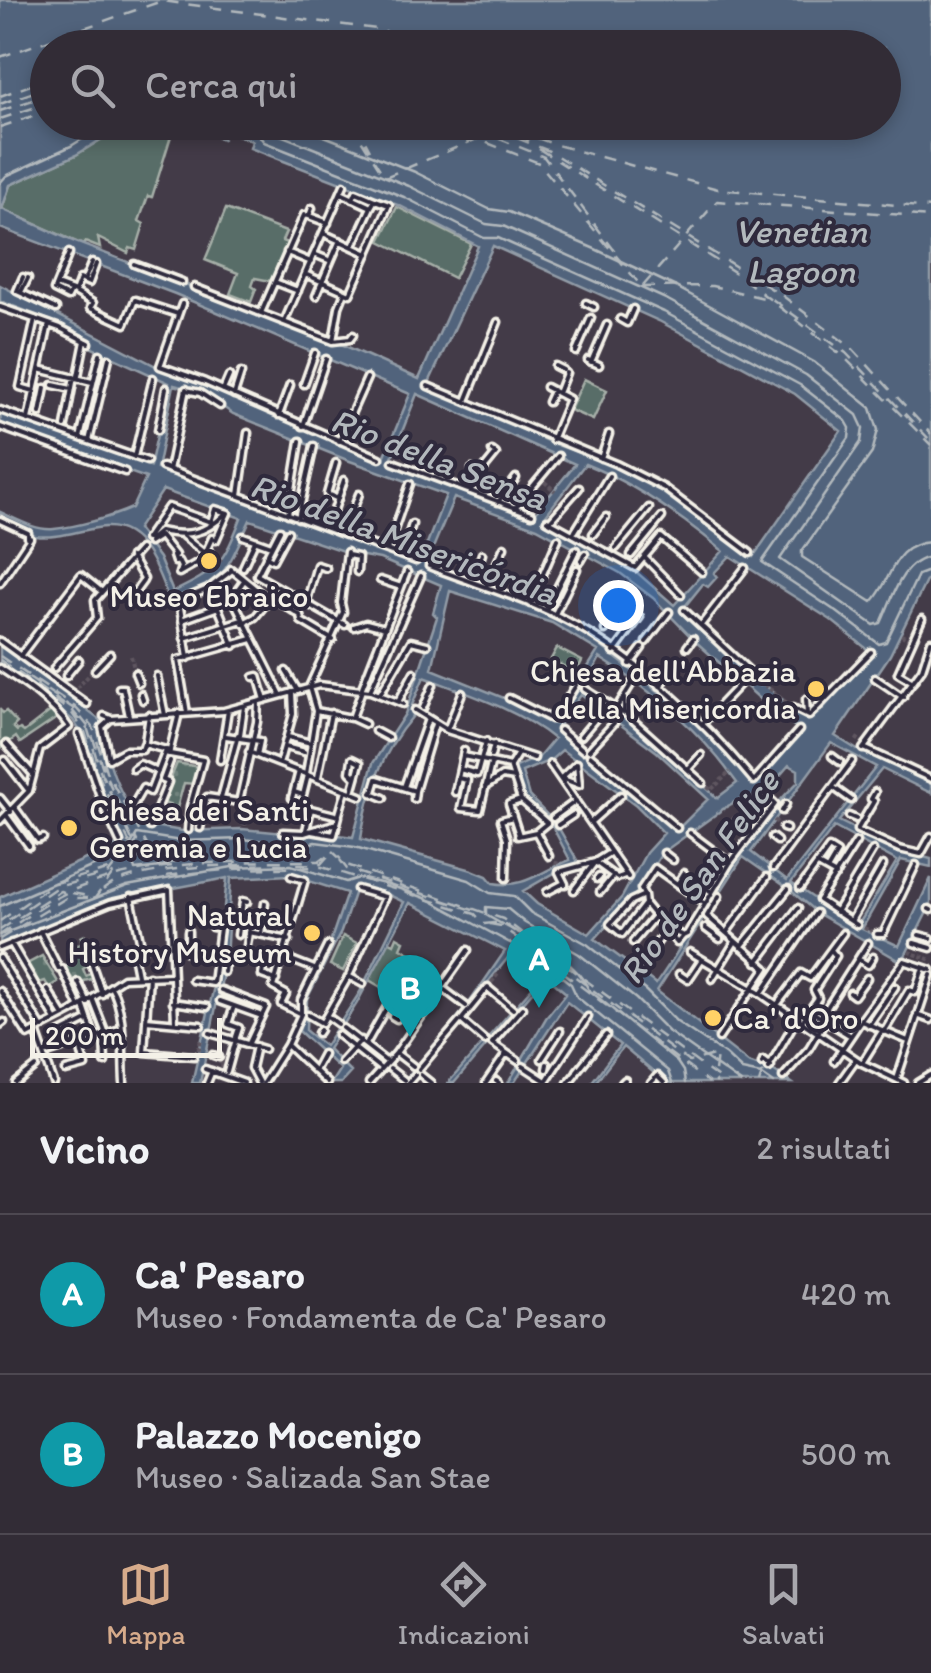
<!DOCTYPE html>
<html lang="it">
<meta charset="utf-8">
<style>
:root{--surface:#322c36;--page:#3d3842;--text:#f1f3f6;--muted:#a8a7ad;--line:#4d4851;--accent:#d6ab8b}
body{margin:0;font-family:Itim,sans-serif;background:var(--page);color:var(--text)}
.scale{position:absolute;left:30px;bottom:25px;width:192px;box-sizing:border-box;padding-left:10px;border:5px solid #f4f1e8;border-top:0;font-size:28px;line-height:35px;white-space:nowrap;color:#f4f1e8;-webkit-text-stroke:8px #2f2a3d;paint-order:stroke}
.you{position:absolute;left:618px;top:605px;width:35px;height:35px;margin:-25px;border:8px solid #fff;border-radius:50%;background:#1a73e8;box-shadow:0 0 0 15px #1a73e833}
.badge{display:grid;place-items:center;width:65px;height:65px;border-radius:50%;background:var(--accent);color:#fff;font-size:32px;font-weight:700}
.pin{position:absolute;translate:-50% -82px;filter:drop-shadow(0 2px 5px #0008)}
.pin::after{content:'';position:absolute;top:52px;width:35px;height:30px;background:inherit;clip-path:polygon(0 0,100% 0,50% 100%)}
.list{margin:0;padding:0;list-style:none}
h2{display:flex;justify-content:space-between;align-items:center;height:130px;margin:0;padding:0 40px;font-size:42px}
h2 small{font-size:32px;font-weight:400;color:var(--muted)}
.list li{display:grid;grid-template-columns:65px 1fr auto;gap:30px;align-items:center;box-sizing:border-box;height:160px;padding:0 40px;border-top:2px solid var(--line)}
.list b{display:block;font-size:38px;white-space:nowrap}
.list p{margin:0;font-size:32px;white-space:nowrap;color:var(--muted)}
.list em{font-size:32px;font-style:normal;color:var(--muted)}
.icon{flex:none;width:55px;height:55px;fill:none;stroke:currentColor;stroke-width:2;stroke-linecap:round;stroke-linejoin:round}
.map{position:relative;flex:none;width:931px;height:1083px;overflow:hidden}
.search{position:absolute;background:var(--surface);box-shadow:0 5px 15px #0003;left:30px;right:30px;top:30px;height:110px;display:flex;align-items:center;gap:25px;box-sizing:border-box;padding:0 35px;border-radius:55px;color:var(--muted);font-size:38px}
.sheet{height:450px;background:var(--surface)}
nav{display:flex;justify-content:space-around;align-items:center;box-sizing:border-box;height:140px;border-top:2px solid var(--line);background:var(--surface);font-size:28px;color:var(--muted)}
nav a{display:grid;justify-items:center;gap:5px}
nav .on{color:var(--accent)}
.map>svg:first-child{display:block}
</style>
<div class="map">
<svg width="931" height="1083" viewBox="0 0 931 1083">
<defs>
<pattern id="grass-dots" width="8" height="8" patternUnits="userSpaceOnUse" patternTransform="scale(2.5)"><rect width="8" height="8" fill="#586d67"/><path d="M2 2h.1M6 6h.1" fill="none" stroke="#71827d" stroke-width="1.8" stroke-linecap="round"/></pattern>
</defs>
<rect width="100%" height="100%" fill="#433b48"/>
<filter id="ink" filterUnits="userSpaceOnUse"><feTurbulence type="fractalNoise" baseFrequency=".01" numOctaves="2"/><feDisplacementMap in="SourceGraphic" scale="20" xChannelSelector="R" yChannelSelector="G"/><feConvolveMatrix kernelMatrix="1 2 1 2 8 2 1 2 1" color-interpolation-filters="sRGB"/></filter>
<g filter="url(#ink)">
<!-- grass -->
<path fill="url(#grass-dots)" stroke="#a6afa8" stroke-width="2.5" d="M177 763 199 767 195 784 184 783 177 808 161 802Z
M85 935 89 945 84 948 91 964 83 969 86 976 94 972 96 978 76 983 64 968 73 962 69 950 82 942 81 937Z
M42 956 58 982 49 988 45 981 36 984 25 965Z"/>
<!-- park -->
<path fill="#586d67" stroke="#a6afa8" stroke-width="2.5" d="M128 123H175L152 197 148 196 139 221 144 224 136 250 130 248 128 253 98 238 100 248 85 242 83 245 2 209 10 185 76 155Z
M397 207 471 244 454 278 380 241Z
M226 209 286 232 282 241 287 243 271 281 255 278 252 286 256 289 251 302 230 294 238 273 205 260Z
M584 379 607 390 593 420 570 410Z
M557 648 582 661 576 673 551 659Z
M0 710 3 713 6 711 17 723 13 727 17 731 20 729 24 732 52 710 57 718 20 743 16 737 0 749Z
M343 936 357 943 343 971 330 965Z
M397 937 404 941 401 948 413 955 405 971 394 965 381 987 369 980 388 941 394 944Z"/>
<!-- water -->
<path fill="#51647c" stroke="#929ca7" stroke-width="2.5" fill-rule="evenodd" d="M0 0H931V571L890 655 835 736 859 751 931 781V793L882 769 839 821 897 850 931 859V867L901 860 862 929 899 946 931 878V904L902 962 817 913 789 889 743 857 657 991 748 1062 757 1065 760 1061 792 1083H666L623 1047 595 1083H591L620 1045 567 1002 514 1083H508L546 1018 566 993 546 976 454 1083H448L543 975 511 954 407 1083H402L467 1006 505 951 410 903 357 1003 328 1049 351 1072 341 1083H331L340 1069 299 1031 303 1018 302 1005 327 951 347 893 290 875 231 878 226 959 200 1083H192L217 973 227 878 116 899 0 946V897L124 842 101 792 80 731 73 720 0 666V645L101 721C105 756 118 796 142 824L182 831 242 829 305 835 311 831 353 837 373 763 405 714 437 617 433 613 441 585 380 559 352 554 250 520C229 564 222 593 168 598 158 570 142 525 105 527 81 529 60 539 35 536 23 535 11 525 0 519V512C16 519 36 531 54 529 75 527 112 517 132 508L146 478 1 426 0 412 150 466 169 383 90 347V341L49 320 0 301V285L158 367 383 460 410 394 175 294 0 228ZM48 48H884V122L175 123 223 139 228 127H231L230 132 252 141 250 148 400 206 478 246 419 379 339 343 73 241 2 209 10 185 76 155 128 123 48 122ZM493 246 659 321 795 394 841 431 753 557 656 486 613 465 552 443 427 387ZM174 385 201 392 233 414 347 460 446 495 419 564 157 469ZM417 394 575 464 532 517 390 462ZM585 464C635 484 682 517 723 551L674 605 632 568 542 520ZM163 490 241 518C223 564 217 571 173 592L159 558 137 529ZM454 498 537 528 620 573 653 598 695 641 768 706 802 732 752 785 741 768 689 715 584 633 546 613 425 567ZM730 556 831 620 872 653 820 712 808 720 751 674 682 610 703 584 708 587 717 577 714 573ZM450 591 552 623 598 651 553 723 524 706 432 669ZM600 658C653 691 699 729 737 783L717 798 646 730 583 690ZM424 677C466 693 519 710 554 739L539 757 516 767 514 771 522 797 551 824 570 860C540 871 525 889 493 883L487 876 472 870 361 839C367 794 383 750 413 716L412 705ZM581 695 657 752 708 799 677 830 618 778 561 734 557 728ZM831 743 876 767 787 880 751 852ZM562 750 636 805 664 833 646 853 622 897 589 934 537 904 523 891 558 871 581 867 557 825 529 796 522 772 551 760ZM789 765 798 770V782C737 841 703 917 656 984L595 939 640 889 662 853 723 809 738 800 764 794ZM834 827 897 861 857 927 791 883ZM356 888 387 894 404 902 360 992 325 1046 306 1031 307 999 341 932Z"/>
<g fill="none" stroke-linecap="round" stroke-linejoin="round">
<!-- shore -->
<path stroke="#b3b9bd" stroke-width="2.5" d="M233 122 257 133 264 142 404 197 484 238H498L664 312 800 385 846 421 850 428 849 438 762 562 837 612 879 644 886 642 918 575 931 570
M264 122 273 132 409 186 486 224 503 226 668 300 806 375 857 415 863 428 861 442 780 559 874 625 881 623C892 600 901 560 931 557
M289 122 415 172 489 209 509 212 595 249 676 287 814 362 871 408 878 430 872 453 802 551V557L872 602C893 580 891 544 931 542
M0 183 6 176 71 146 110 122
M148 850 177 853 180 859 160 867 135 870 133 863Z
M0 906 126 852 137 834 181 841 242 839 304 845 315 842 355 847 469 880 490 893 514 896 531 913 587 944 646 991 677 1022 726 1055 742 1070 761 1074 774 1083
M0 935 127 886 232 867 291 865 346 882 359 878 389 885 428 899 538 958 571 984 577 997 668 1071 672 1083
M685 1083 683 1071 677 1062 589 990C571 951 519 936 486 915V907L508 909 525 923 579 954 636 999 669 1032 741 1083"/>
<!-- ferry -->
<path stroke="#b3b9bd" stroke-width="2.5" stroke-dasharray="12 10" stroke-linecap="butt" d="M134 48 166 36 243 48
M159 48 168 44 192 48
M0 57 162 1 384 30 407 48
M0 96 48 79
M0 104 48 87
M0 111 48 95
M0 119 48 103
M350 122 384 176
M355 122 370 150
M458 122 544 157 620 258
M477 122 549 151 780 294 852 348 931 434
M497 122 510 127
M505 122 529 141
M0 127 48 111
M517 130 553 144 718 189 931 208
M539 149 736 273 844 357 931 445
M385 177 477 139 539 163 641 286
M643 286 717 201 931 217
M642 287 712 286 764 298
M772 299 846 353 931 441
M0 656 75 707 93 727 106 771 164 876 234 869 322 867 475 914 484 924
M0 660 72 710 88 730 101 773 133 842 109 873 57 887 0 926
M29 678 74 709 90 729 104 772 137 841 95 898
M332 851 347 865 503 919 725 1083
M340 860 347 869 476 911 479 915
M103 890C136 861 274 865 321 864L328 856
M72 893 93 897
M0 921 54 883 108 870 129 842 98 774 85 732 71 712 23 678
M484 924 502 922 689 1062 717 1054 714 1081 717 1083
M490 924 501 926 709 1083
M0 930 60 891 64 892
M0 935C21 921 43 904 66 893 146 858 234 862 319 861L330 853
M0 939 66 898H88
M759 1083 763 1070"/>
<!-- pedestrian-tunnel -->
<path stroke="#5e5660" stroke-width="4" stroke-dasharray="4 2" stroke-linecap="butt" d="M540 478 555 491
M214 539 207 554 222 561
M403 553 406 543
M901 635 912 640
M131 656 135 673
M760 681 793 708
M73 692 94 670
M856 738 865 744
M703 783 711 790 730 772
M774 820 783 828
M556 865 557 861
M864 928 877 934
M909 952 931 960
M625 961 640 973
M488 987 498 974
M221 1045 218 1062 223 1063 222 1068
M197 1056 201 1040"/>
<defs>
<path id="pedestrian" d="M353 199 356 192 375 200
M309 216 328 223
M323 233 368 254
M353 246 371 207
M287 252 311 262
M314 254 331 261
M134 264 182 282
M305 274 350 294 389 205 375 200 371 207 341 193
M23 277 17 291 56 309
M84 281 92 262
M275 282 298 291
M56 285 69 253
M194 287 333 341 350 339 353 335
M71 291 68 297 54 290 56 285 75 292 93 303 90 308 125 324 135 300 178 314
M21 292 28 278
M75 292 80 279 89 283 96 264
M316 296 340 240
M586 303 594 307
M182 304 160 366 205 382 380 458
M0 307 60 328 89 343
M261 313 304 215 309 216 312 208
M620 319 627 323 633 309
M284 322 344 185
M333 341 339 307 345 292
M576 352 591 318
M588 360 599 365
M591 362 607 325
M555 366 563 370
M39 369 92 382
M78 376 85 341
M304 384 315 353
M53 385 71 389
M428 386 616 464 664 488 750 553
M546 387 569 399 552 440
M186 390 200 393 220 406
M223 390 229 376
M34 391 20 387 35 319
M558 393 566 373
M234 395 241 373
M466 401 498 322
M548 402 553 391
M0 410 147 461
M40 413 45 388
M279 415 290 385
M28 419 49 324
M65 426 74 377
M303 426 326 359
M0 427 125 472
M158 430 166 388
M80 438 100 354
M89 441 109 358
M339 441 367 378
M134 457 153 378
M601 458 609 434
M393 462 532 514
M336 463 327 494 338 499
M162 467 416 561
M169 470 186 389
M479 475 496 454 492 451
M470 491 481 476 472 469
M239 495 248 433
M498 502 516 478
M168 507 211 522 215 509 228 513 216 540 212 538 206 551 210 553 209 556 179 573 181 567 178 561 175 562 173 556 175 555 160 536 149 543 150 539H146Z
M515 508 558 456
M310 513 311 511 320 514
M288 514 300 441
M298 518 314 446
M0 520 28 533V538
M547 520 635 568 661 537 702 572
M550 521 579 488
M328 528 344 480
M280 530 257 575 345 625
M575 531 609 476
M344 534 359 494
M593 534 606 517
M183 536 203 552
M243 536 271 546
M150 539 160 531C187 537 205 534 225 514
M406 543 412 524
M616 548 649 508
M387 550 410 484
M348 555 358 557 357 572
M631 555 662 517
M266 556 273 560 288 532
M131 557 144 579
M644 557 681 595
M581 561 585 554
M429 566C474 584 522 597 566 620 634 655 706 723 754 781L799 730
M243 567 255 541
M231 569 269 600 275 599 300 615 301 621 333 640
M476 572 482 554
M380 580 401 587
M0 583 30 538
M486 587 504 547
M210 588 234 646
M135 592 143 581
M232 597 281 695
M217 604 232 597 243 582
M306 604 317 565 326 568
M530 604 558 539
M546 610 576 550
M684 610 760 681
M555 614 577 569
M182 620 218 607
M610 622 619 609
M243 623 255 617 269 600
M701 625 745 568
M354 627 366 623 385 628
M605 630 607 627
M184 638 242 620
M0 641 87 704
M646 642 669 612
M687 647 693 639
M614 652 640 617
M20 656 81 575 102 592
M188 658 179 601 208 589 231 571
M630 664 642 648
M0 668C26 685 52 702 69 727L40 749 29 791 0 821
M54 668 97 618 95 600 140 549
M95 670 110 654
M286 671 298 691
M135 673 139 683
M66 676 79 660
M157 676 165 715
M254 677 258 676 265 700
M875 678 903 697
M913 682 898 673 922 619
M660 686 677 666
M309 687 343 612 341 603 347 552
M119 688H123L129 716
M585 689 623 713
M361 690 407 572
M362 690 352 718 365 724
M370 691 421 576
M141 694 143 700
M380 694 411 641 427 645
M509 698 551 719
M624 698V712L703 783
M806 699 807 714
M398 702 414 672
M423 708 433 685
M793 708 809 716 871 652
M616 709 632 683
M415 710 447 730 534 758
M316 711 351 718
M187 713 178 660 252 639
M104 716 111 719 224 711 319 685 370 691 403 704
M111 719 102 727 109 759 125 750H142L144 744 170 751
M555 719 576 685
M702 724 741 683
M447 730 462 693
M560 730 583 750
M375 731 388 738
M79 734 103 805 120 842
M240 735 244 707
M226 736 260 741 257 755
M581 736 596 718
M288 737 311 743
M145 742 149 715
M6 744 33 774
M285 747 304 752
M864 748 931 779
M863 749 922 669 931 641
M589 750 614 723
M249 752 361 796
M170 754 203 760 190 806 188 830
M590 755 677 828
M463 756 510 766 518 753
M491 756 494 744
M832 756 840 762
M5 760 29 791
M220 760 228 710
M280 761 293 714 292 692
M550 764 628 877
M510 766 521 800 547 823 536 832 518 836
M133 769 140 764 158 772
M460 769 477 774 486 741
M688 769 701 755
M306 774 316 711 309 687
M318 777 331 713
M458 778 467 780 461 808 480 810 491 764
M561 778 579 785 577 763
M561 778 576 764
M404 787 428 719
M485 787 502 776 514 778
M833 787 851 800
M415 791 435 724
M294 792 303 795 308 775
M352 792 356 778 350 772 352 759 360 763 356 778
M373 792 377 779 415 791 414 799
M455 792 464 751
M875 792 871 799 874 801 857 830 899 849 921 854 931 836
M372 793 384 798
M0 798 11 812
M221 798 238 735
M292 798 299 771
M239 802 257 722 258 703
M239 802 245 805V819
M132 807 143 788 150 792 165 753 169 754 179 713
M15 808 38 840 43 838
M311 809 339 816 334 835 306 830Z
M782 811 786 804
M339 814 346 790
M7 816 29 846
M849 816 856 819
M553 818 576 801
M737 821 752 833
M591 822 621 795
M558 825 573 815
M150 827 168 782 163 780 170 761
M200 828 207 797 239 802
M783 828 786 829
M283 832 304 833 337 823
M536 832 549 856
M690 833 730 863
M519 835 509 804 521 800
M772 837 777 841
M856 842 819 900 857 925
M664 853 673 860
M818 865 836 875
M773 868 852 761
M827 870 837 853
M291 876 305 880 273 987 286 994 281 1004 301 1014
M506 878 507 839 501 820 513 817
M597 879 599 877
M678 883 684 873
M698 883 712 892
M565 884 559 872 595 862 611 852
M800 888 829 848 837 853
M574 890 595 862 617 878 625 875
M547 892 564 883
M600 892 614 875
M644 895 645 904 622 934 610 924 631 901 644 895 641 889 655 868 705 904
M719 896 707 916 766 968 719 1038
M131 897 142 950
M645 904 677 943 683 936
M929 909 931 910
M836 912 873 850
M851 921 883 865
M659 924 683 936 687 934 730 863 775 804 764 793
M705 928 720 939
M249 929 250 914
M40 931 59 969
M249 932 289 940
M726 933 767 877
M261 934 265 903
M877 934H883L916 865
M238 935 243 901 247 902
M919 935 931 938
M633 942 654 917
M11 943 56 1020
M914 943 931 948
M741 947 788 889
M0 948 110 903 169 890 175 1021
M176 949H188V953L217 958
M188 949V931
M690 952 761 994 862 1063 904 1083
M284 957 317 970
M0 958 41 1026
M245 958 249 933
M858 959 868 965 873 957
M134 960 137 975
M757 962 798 908
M92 965 102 994
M62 969 80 1008
M637 971 666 930
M224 972 226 957 264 964 262 975 276 980
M679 974 688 980 702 959
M149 976 144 1052 194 1056
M392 976 396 967 438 994
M350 977 363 984
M712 979 735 942
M192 980 213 983 220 928 212 927
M78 982 88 1003
M111 987C126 1012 122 1053 124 1083
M442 988 466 1006
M488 988 513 1009
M48 990 64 1016
M221 990 266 1007 249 1043
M0 991 28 1035 72 1012 123 978 170 976
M850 993 854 996 867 978
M761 994 816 913
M93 1000 105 1031
M220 1001 259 1015
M173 1002 207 1007
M408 1005 423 1015
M234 1006 228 1024 239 1028 236 1037
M776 1006 801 973 810 978 843 933
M84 1007 94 1036
M811 1008 818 998 814 990 836 956 831 950
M308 1015 322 1023 349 976 385 897 357 889
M917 1015 931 1020
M327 1016 338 1024
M821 1017 868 943
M397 1019 392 1016 414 979
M462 1019 488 987
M862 1019 904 961 931 970
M146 1020 201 1025
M462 1021 485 1041
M801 1023 809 1010 851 1036 861 1021 908 1041
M0 1025 4 1022
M869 1025 895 987
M343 1028 387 1062
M36 1031 54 1083
M104 1032 105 1062
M884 1032 909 990 915 992 923 968
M210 1033 264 1049
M318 1033 320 1030
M338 1035 381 1069
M366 1044 406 973
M287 1045 327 1083
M65 1046 59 1034 87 1020
M256 1046 251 1068 259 1083
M396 1053 413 1066
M44 1054 120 1029
M213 1055 219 1057
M542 1059 560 1031
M518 1061 492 1043 522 1008
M834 1061 851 1036
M341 1062 361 1040
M762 1063 763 1060 771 1066 769 1068
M862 1063 882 1031
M770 1065 796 1020
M523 1066 546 1081
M205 1069 244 1083
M390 1069 404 1080
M419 1069 459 1022
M546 1069 547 1064
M66 1071 85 1066 79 1041
M314 1071 323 1054
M577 1071 606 1035
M227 1072 236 1039
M421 1075 431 1083
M783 1077 809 1048 825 1021
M897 1079 931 975
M496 1081 499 1083
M16 1083 36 1067
M207 1083 212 1071
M263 1083 287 1045 301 1014V1000L328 945
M369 1083 396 1053 468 950
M408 1083 415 1075
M486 1083 506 1054
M545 1083 588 1017
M568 1083 576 1073
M622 1083 625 1080
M651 1083 657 1076 664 1083
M839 1083 856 1059
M918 1083 931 1075"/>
</defs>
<!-- pedestrian casing -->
<use href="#pedestrian" stroke="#f4f1e8" stroke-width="11"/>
<!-- pedestrian -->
<use href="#pedestrian" stroke="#2f2a3d" stroke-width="4"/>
</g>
</g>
<!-- markers -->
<g fill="#ffd166" stroke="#2f2a3d" stroke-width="4">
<circle cx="209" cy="561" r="10"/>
<circle cx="816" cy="689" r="10"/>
<circle cx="69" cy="828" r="10"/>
<circle cx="312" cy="933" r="10"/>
<circle cx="713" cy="1018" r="10"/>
</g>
<g text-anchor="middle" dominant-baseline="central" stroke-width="8" stroke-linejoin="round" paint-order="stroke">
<!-- poi labels -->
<g font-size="32" fill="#f4f1e8" stroke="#2f2a3d" text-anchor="end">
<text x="209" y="596" text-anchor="middle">Museo Ebraico</text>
<text x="796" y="671">Chiesa dell'Abbazia<tspan x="796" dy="37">della Misericordia</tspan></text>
<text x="89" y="810" text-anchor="start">Chiesa dei Santi<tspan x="89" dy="37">Geremia e Lucia</tspan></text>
<text x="292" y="915">Natural<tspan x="292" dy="37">History Museum</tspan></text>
<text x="733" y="1018" text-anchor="start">Ca' d'Oro</text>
</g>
<!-- water labels -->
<g font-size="35" font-style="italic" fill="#b3b9bd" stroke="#2f2a3d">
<text x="801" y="231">Venetian<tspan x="801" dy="40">Lagoon</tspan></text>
<text transform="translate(439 459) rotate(21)">Rio della Sensa</text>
<text transform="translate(404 539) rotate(20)">Rio della Misericórdia</text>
<text transform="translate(699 877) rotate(-55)">Rio de San Felice</text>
</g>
</g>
</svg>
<div class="scale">200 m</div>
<div class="you"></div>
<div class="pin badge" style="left:539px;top:1008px;background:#0f9aa8">A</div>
<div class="pin badge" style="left:410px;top:1037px;background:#0f9aa8">B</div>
<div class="search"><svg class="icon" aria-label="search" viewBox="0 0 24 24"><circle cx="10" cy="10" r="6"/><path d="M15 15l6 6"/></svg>Cerca qui</div>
</div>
<section class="sheet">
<h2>Vicino<small>2 risultati</small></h2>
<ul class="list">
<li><span class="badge" style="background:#0f9aa8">A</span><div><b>Ca' Pesaro</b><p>Museo · Fondamenta de Ca' Pesaro</p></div><em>420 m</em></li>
<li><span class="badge" style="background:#0f9aa8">B</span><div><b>Palazzo Mocenigo</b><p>Museo · Salizada San Stae</p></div><em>500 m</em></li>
</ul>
</section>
<nav>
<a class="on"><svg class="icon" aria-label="map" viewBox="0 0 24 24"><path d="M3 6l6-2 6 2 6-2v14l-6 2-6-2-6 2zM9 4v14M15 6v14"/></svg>Mappa</a>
<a><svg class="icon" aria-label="directions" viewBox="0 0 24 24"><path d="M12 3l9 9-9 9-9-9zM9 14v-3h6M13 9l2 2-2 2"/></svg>Indicazioni</a>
<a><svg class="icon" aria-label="saved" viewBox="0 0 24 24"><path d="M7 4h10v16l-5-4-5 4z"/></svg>Salvati</a>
</nav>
